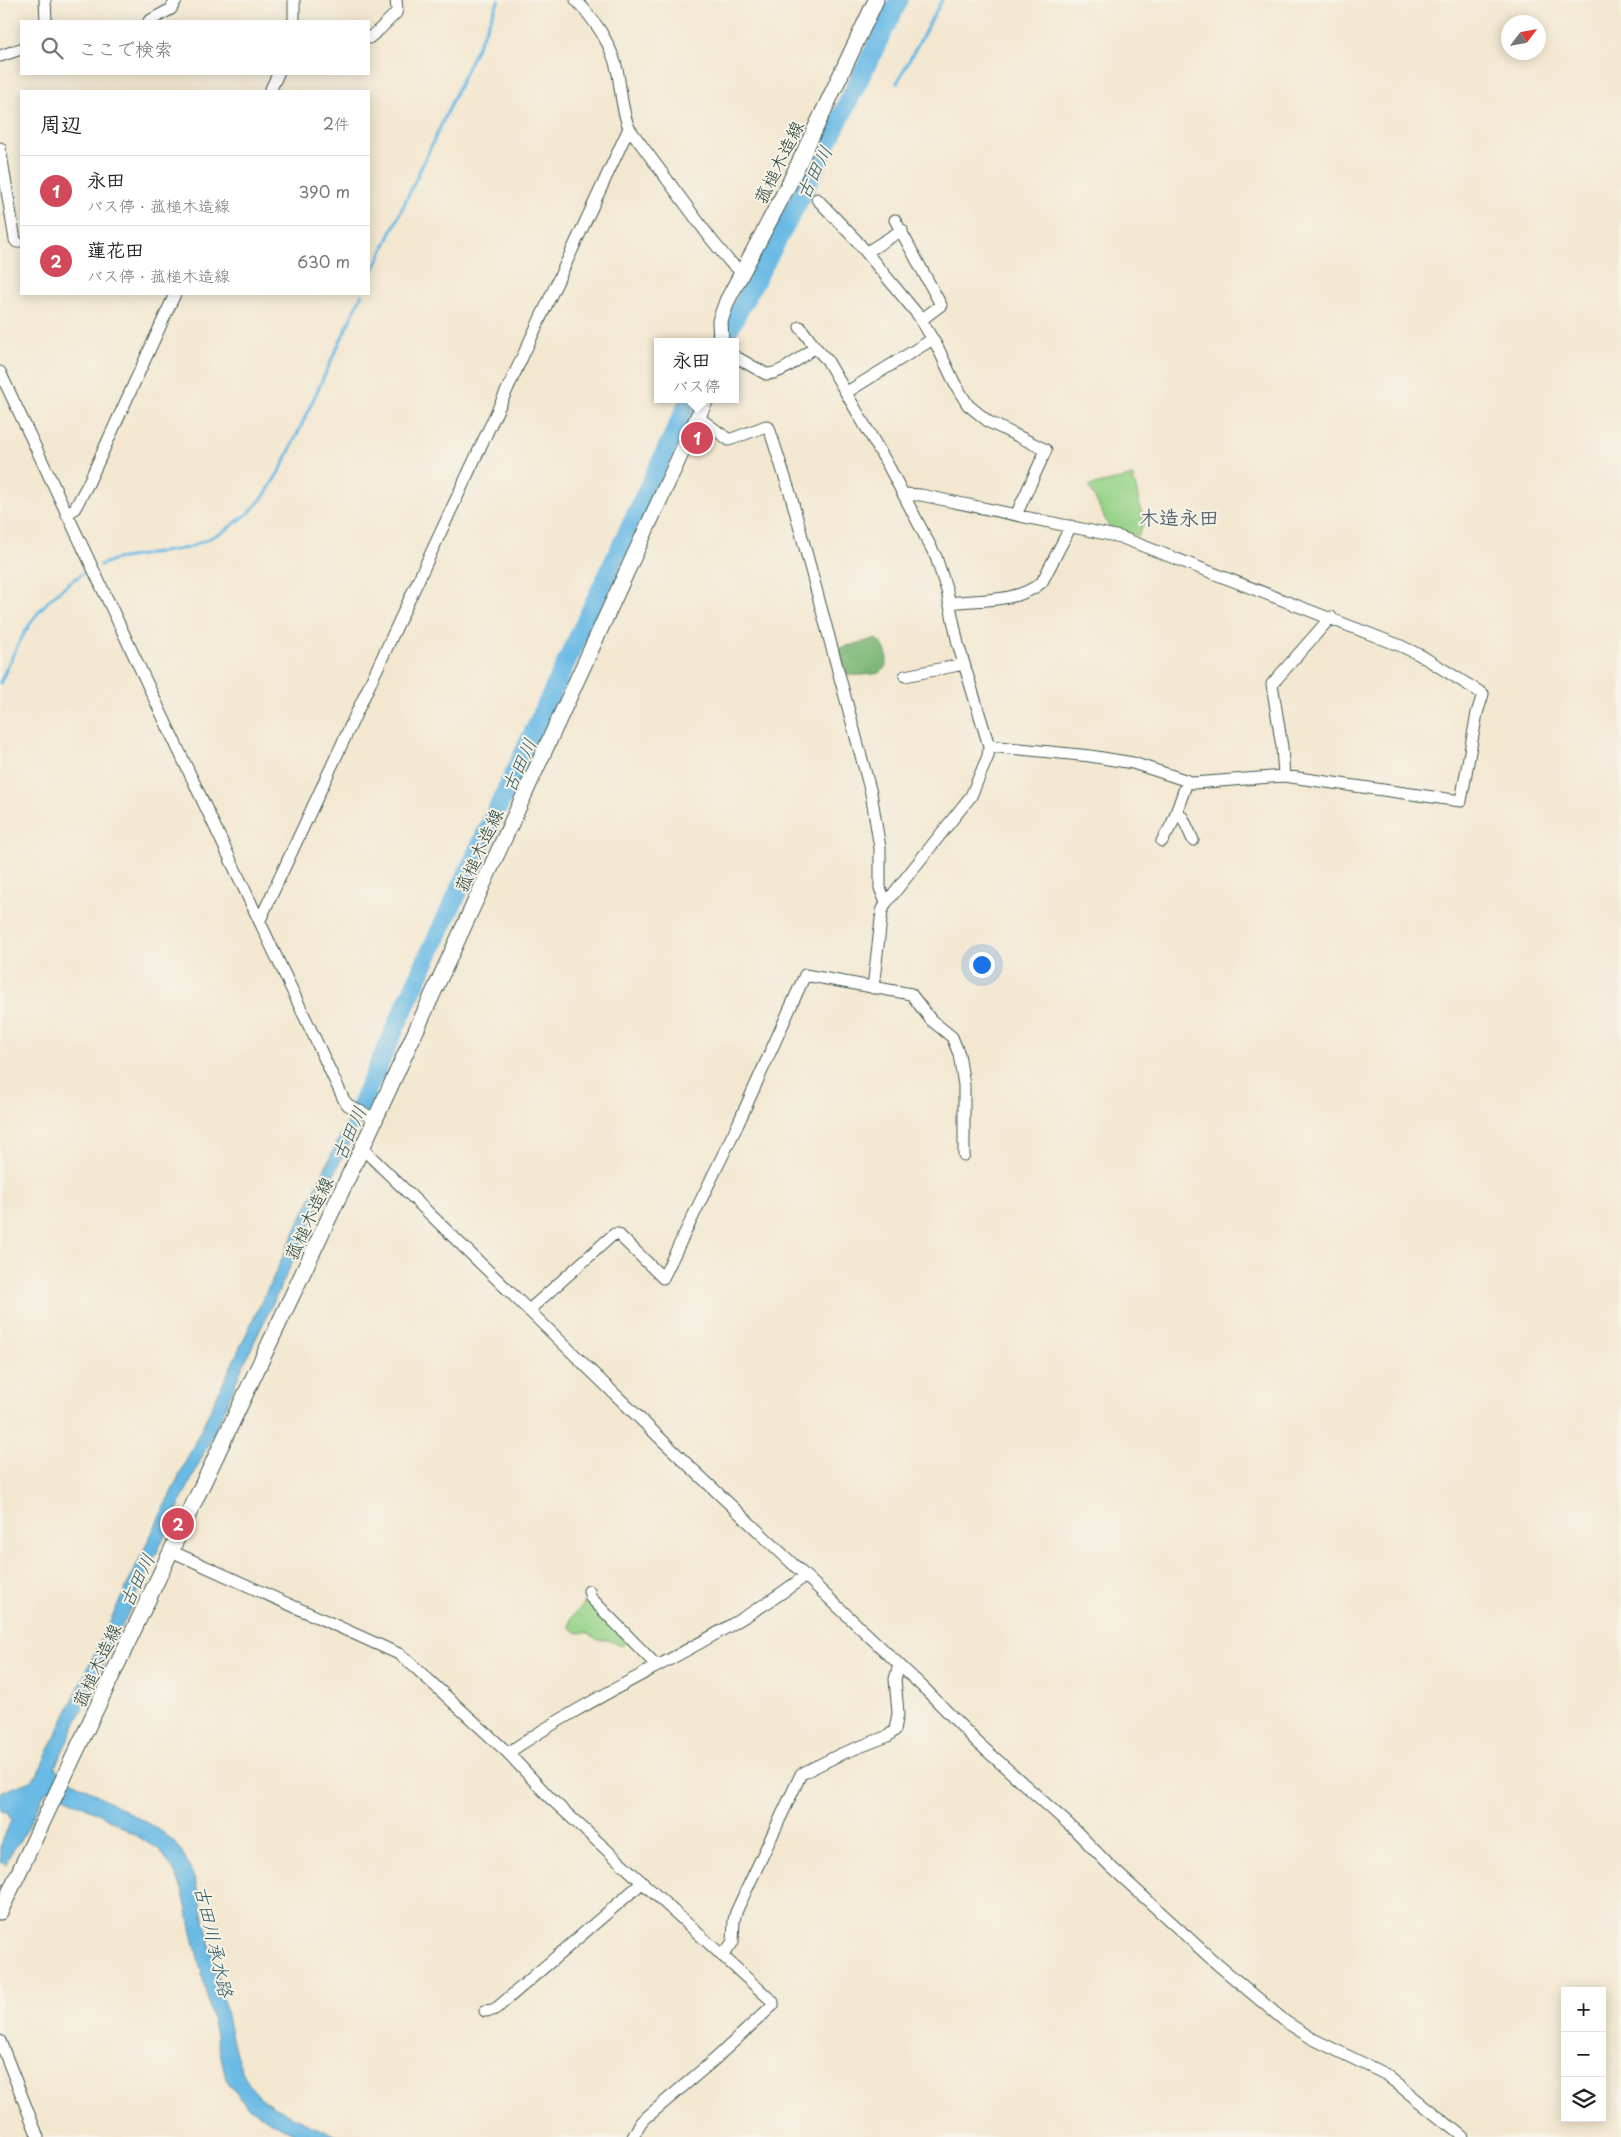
<!DOCTYPE html>
<html lang="ja">
<meta charset="utf-8">
<style>
:root{--surface:#fff;--page:#f2f2f2;--text:#222;--muted:#767676;--line:#e0e0e0;--accent:#d1495b}
body{margin:0;font-family:"Playpen Sans","Klee One",sans-serif;background:var(--page);color:var(--text)}
.controls{position:absolute;right:15px;bottom:15px;display:grid;overflow:hidden;border-radius:0px;box-shadow:0 2px 12px #0003}
.controls button{width:45px;height:45px;display:grid;place-items:center;padding:0;border:0;border-bottom:1px solid var(--line);background:var(--surface);color:var(--text);font:25px sans-serif}
.compass{position:absolute;left:1501px;top:15px;width:45px;height:45px;border-radius:50%;background:var(--surface);box-shadow:0 2px 12px #0003;rotate:58deg}
.you{position:absolute;left:981px;top:964px;width:18px;height:18px;margin:-12px;border:4px solid #fff;border-radius:50%;background:#1a73e8;box-shadow:0 0 0 8px #1a73e833}
.badge{display:grid;place-items:center;width:32px;height:32px;border-radius:50%;background:var(--accent);color:#fff;font-size:16px;font-weight:700}
.pin{position:absolute;translate:-50% -50%;border:2px solid #fff;box-shadow:0 1px 5px #0006}
.popup{position:absolute;left:654px;top:338px;width:85px;height:65px;box-sizing:border-box;display:grid;place-content:center;border-radius:0px;background:var(--surface);filter:drop-shadow(0 1px 4px #0005);font-size:16px;white-space:nowrap;color:var(--muted)}
.popup b{font-size:19px;color:var(--text)}
.popup::after{content:'';position:absolute;left:50%;top:100%;margin-left:-10px;border:10px solid transparent;border-top-color:var(--surface)}
.list{margin:0;padding:0;list-style:none}
h2{display:flex;justify-content:space-between;align-items:center;height:65px;margin:0;padding:0 20px;font-size:21px}
h2 small{font-size:16px;font-weight:400;color:var(--muted)}
.list li{display:grid;grid-template-columns:32px 1fr auto;gap:15px;align-items:center;box-sizing:border-box;height:70px;padding:0 20px;border-top:1px solid var(--line)}
.list b{display:block;font-size:19px;white-space:nowrap}
.list p{margin:0;font-size:16px;white-space:nowrap;color:var(--muted)}
.list em{font-size:16px;font-style:normal;color:var(--muted)}
.icon{flex:none;width:28px;height:28px;fill:none;stroke:currentColor;stroke-width:2;stroke-linecap:round;stroke-linejoin:round}
.map{position:relative;flex:none;width:1621px;height:2137px;overflow:hidden}
.search{position:absolute;background:var(--surface);box-shadow:0 2px 12px #0003;left:20px;top:20px;width:350px;height:55px;display:flex;align-items:center;gap:12px;box-sizing:border-box;padding:0 18px;border-radius:0px;color:var(--muted);font-size:19px}
.panel{position:absolute;background:var(--surface);box-shadow:0 2px 12px #0003;left:20px;top:90px;width:350px;height:205px;border-radius:0px}
.map>svg:first-child{display:block}
</style>
<div class="map">
<svg width="1621" height="2137" viewBox="0 0 1621 2137">
<rect width="100%" height="100%" fill="#f7f3e8"/>
<filter id="ink" filterUnits="userSpaceOnUse"><feTurbulence type="fractalNoise" baseFrequency=".02" numOctaves="2"/><feDisplacementMap in="SourceGraphic" scale="10" xChannelSelector="R" yChannelSelector="G"/><feConvolveMatrix kernelMatrix="1 2 1 2 8 2 1 2 1" color-interpolation-filters="sRGB"/></filter>
<filter id="wash" filterUnits="userSpaceOnUse"><feTurbulence type="fractalNoise" baseFrequency=".0096" numOctaves="4" result="noise"/><feDisplacementMap in="SourceGraphic" scale="20" xChannelSelector="R" yChannelSelector="G"/><feGaussianBlur stdDeviation="1.12" result="paint"/><feColorMatrix in="noise" values="0 0 0 0 0 0 0 0 0 0 0 0 0 0 0 0 0 1.4 0 .05"/><feComposite in="paint" operator="in"/></filter>
<g filter="url(#wash)">
<rect width="100%" height="100%" fill="#f3e7d0"/>
<!-- green -->
<path fill="#97d388" stroke="#5b885e" d="M1133 476 1144 523 1138 536 1109 527 1089 486Z
M587 1601 628 1640 622 1646 608 1640H598L586 1632 578 1633 569 1627 571 1618Z"/>
<!-- forest -->
<path fill="#79b574" stroke="#4c7954" d="M874 639C886 642 892 663 882 671 877 675 869 674 863 675 857 675 852 676 847 674L839 651 840 648Z"/>
<!-- water -->
<path fill="#69bae5" stroke="#447c8c" d="M363 1088 373 1093 240 1372 223 1413 55 1767 59 1773 161 1831 176 1844 182 1852 195 1880 233 2042C238 2061 243 2080 258 2095 275 2111 316 2126 338 2137H302L271 2122 247 2106 231 2087 226 2078 182 1889 173 1869 160 1850 102 1815 50 1790 45 1792 26 1831 9 1856 6 1865 0 1862V1847L11 1820 7 1812 0 1811V1793L30 1781 37 1775Z"/>
<g fill="none" stroke-linecap="round" stroke-linejoin="round">
<!-- stream -->
<path stroke="#69bae5" stroke-width="3" d="M897 83 942 0
M369 280 499 0
M100 565 116 559 188 548 223 532 249 513 265 495 283 465 362 294
M0 683C23 632 37 601 87 571"/>
<!-- river -->
<path stroke="#69bae5" stroke-width="19" d="M722 342 797 204 899 0
M357 1113 421 971 690 399"/>
</g>
</g>
<g filter="url(#ink)">
<g fill="none" stroke-linecap="round" stroke-linejoin="round">
<defs>
<path id="minor" d="M45 0 46 21
M576 0C596 22 612 44 618 74 621 93 622 111 629 128L711 239 729 261 743 273
M149 21 171 9 176 0
M294 21V0
M369 38 380 29 396 13 397 10 396 0
M0 56 21 49
M270 91 278 74
M0 148 15 240 17 242
M817 199 856 240 918 315 938 348 955 384 968 405 989 422 1046 450 1016 515
M895 220 941 305 921 320
M867 252 902 230
M800 327 815 347
M736 357 766 374C783 374 802 356 815 347L827 360 889 467 936 557 947 591 958 644 989 746 988 756 971 796 886 903 882 911 873 988
M0 372 344 1100 348 1105 375 1119
M847 392 933 339
M698 417 729 440 766 426 769 428 791 496 871 793 880 848V888L886 903
M904 494 921 495 1120 537 1401 646 1420 655 1483 694 1477 713 1461 801 1284 776 1194 783 1133 763 1090 756 989 746
M67 515 75 508 88 484 175 294
M949 603C979 599 1018 603 1042 582L1071 526
M905 676 964 664
M1284 776 1282 747 1272 684 1331 617
M1177 811 1183 818 1193 840
M1162 841 1172 824 1187 782
M260 920 629 128
M362 1148 664 1442 926 1690 977 1742 1074 1829 1110 1866 1217 1964 1286 2022 1313 2039 1385 2074 1463 2137
M529 1310 614 1234H618L663 1278 738 1124 805 975 911 994 931 1020 952 1037 959 1054 964 1085V1155
M171 1551 399 1654 407 1660 508 1753 551 1799 773 2002V2005L714 2060 641 2122 633 2137
M589 1591 591 1598 657 1666
M508 1753C602 1688 714 1645 805 1576
M722 1956 733 1942 734 1920 736 1912 801 1774 841 1754 888 1736 895 1730 898 1713 895 1679 899 1665
M485 2011 493 2010 498 2007 643 1882
M0 2041 38 2137"/>
<path id="major" d="M721 342 720 321 727 301 789 184 876 0
M0 1912 362 1148 706 399"/>
</defs>
<!-- minor casing -->
<use href="#minor" stroke="#3f564b" stroke-width="13"/>
<!-- major casing -->
<use href="#major" stroke="#3f564b" stroke-width="17"/>
<!-- minor -->
<use href="#minor" stroke="#fff" stroke-width="11"/>
<!-- major -->
<use href="#major" stroke="#fff" stroke-width="15"/>
</g>
</g>
<g text-anchor="middle" dominant-baseline="central" stroke-width="4" stroke-linejoin="round" paint-order="stroke">
<!-- street labels -->
<g font-size="18" fill="#1f3d34" stroke="#f7f3e8">
<text transform="translate(778 162) rotate(-64)">菰槌木造線</text>
<text transform="translate(478 850) rotate(-65)">菰槌木造線</text>
<text transform="translate(308 1218) rotate(-65)">菰槌木造線</text>
<text transform="translate(96 1665) rotate(-65)">菰槌木造線</text>
</g>
<!-- water labels -->
<g font-size="19" font-style="italic" fill="#325c60" stroke="#f7f3e8">
<text transform="translate(813 172) rotate(-63)">古田川</text>
<text transform="translate(518 765) rotate(-65)">古田川</text>
<text transform="translate(348 1133) rotate(-66)">古田川</text>
<text transform="translate(136 1580) rotate(-64)">古田川</text>
<text transform="translate(215 1941) rotate(77)">古田川承水路</text>
</g>
<!-- quarter labels -->
<g font-size="20" font-weight="bold" fill="#566771" stroke="#f7f3e8">
<text x="1179" y="517">木造永田</text>
</g>
</g>
</svg>
<div class="controls">
<button>+</button>
<button>−</button>
<button><svg class="icon" aria-label="layers" viewBox="0 0 24 24"><path d="M12 4l9 5-9 5-9-5zM3 14l9 5 9-5"/></svg></button>
</div>
<svg class="compass" viewBox="-18 -18 36 36"><path d="M0-13l5 13h-10z" fill="#e53935"/><path d="M0 13l5-13h-10z" fill="#767676"/></svg>
<div class="you"></div>
<div class="pin badge" style="left:697px;top:438px">1</div>
<div class="popup"><b>永田</b>バス停</div>
<div class="pin badge" style="left:178px;top:1524px">2</div>
<div class="search"><svg class="icon" aria-label="search" viewBox="0 0 24 24"><circle cx="10" cy="10" r="6"/><path d="M15 15l6 6"/></svg>ここで検索</div>
<section class="panel">
<h2>周辺<small>2件</small></h2>
<ul class="list">
<li><span class="badge">1</span><div><b>永田</b><p>バス停 · 菰槌木造線</p></div><em>390 m</em></li>
<li><span class="badge">2</span><div><b>蓮花田</b><p>バス停 · 菰槌木造線</p></div><em>630 m</em></li>
</ul>
</section>
</div>
